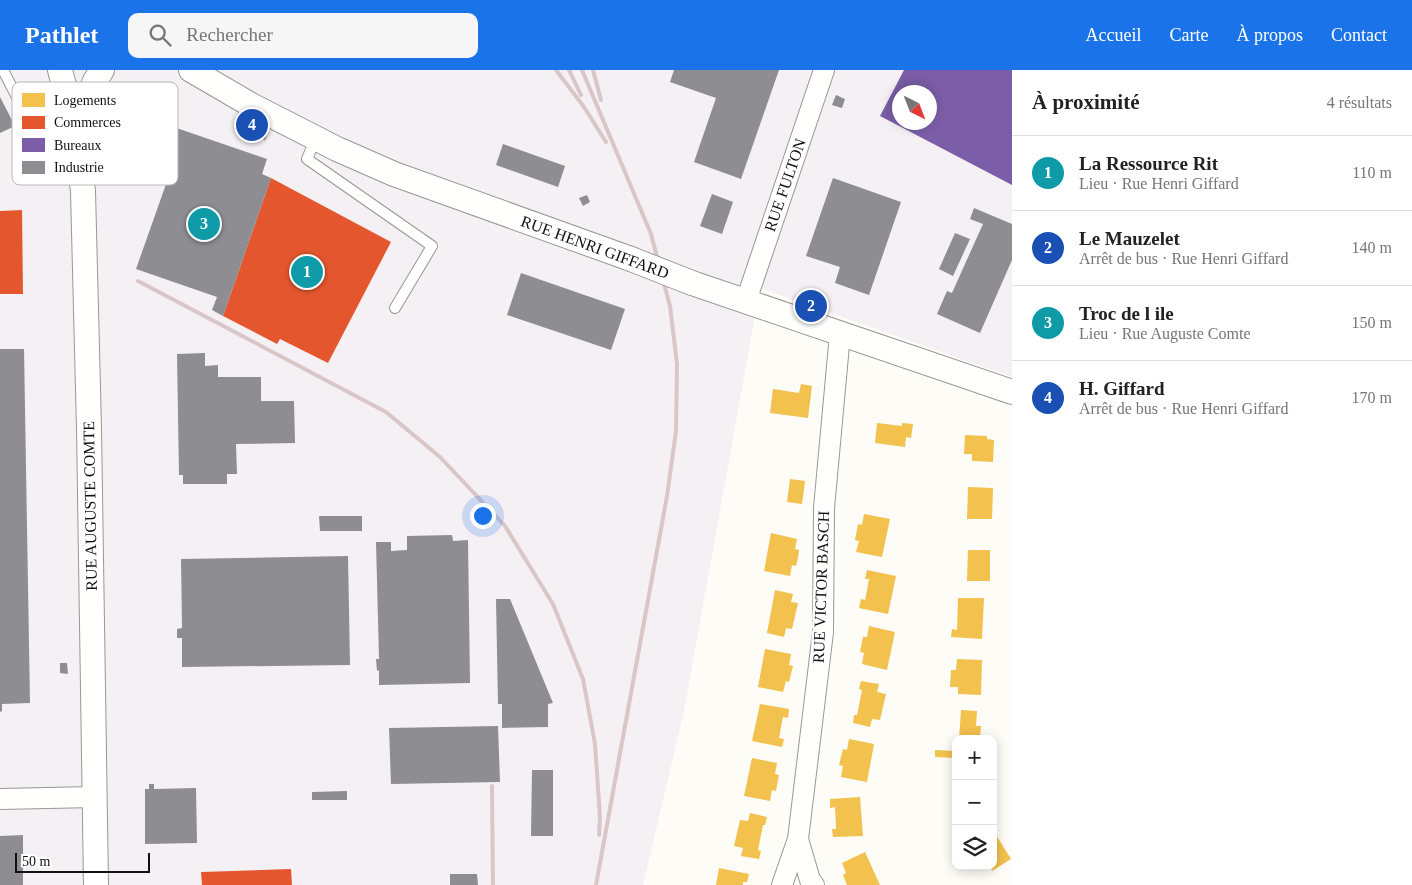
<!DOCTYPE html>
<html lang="fr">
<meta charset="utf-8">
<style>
:root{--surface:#fff;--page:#f6f6f6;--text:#222;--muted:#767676;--line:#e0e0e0;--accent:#1a73e8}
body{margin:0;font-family:Georgia,serif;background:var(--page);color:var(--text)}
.controls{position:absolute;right:15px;bottom:15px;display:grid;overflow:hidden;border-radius:10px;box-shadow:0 2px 12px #0003}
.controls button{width:45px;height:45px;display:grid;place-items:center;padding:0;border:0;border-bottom:1px solid var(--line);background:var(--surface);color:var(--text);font:25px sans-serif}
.compass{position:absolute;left:892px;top:15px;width:45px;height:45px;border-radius:50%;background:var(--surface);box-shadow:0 2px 12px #0003;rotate:138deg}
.scale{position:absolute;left:15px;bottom:12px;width:135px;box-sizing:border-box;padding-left:5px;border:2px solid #111;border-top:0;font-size:14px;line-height:18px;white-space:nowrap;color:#111;-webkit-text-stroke:4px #fff;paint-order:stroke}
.you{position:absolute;left:482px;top:445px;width:18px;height:18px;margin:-12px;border:4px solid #fff;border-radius:50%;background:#1a73e8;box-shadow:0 0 0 8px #1a73e833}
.badge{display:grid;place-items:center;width:32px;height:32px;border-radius:50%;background:var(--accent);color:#fff;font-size:16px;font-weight:700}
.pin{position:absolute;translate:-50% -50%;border:2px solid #fff;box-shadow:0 1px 5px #0006}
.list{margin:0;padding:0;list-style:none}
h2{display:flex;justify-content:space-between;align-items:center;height:65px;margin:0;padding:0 20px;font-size:21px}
h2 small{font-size:16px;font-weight:400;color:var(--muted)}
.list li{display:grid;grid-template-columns:32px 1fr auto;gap:15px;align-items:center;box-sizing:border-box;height:75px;padding:0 20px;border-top:1px solid var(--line)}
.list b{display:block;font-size:19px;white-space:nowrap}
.list p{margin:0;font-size:16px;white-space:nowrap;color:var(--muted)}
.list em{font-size:16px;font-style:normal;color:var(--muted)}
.icon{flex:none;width:28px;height:28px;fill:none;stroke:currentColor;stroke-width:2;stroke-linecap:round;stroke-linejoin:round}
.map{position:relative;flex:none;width:1012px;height:815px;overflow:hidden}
header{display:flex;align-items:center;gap:30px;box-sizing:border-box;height:70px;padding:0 25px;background:var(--accent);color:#fff}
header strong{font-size:24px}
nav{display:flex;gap:28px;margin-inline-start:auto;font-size:18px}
.search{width:350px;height:45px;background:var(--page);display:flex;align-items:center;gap:12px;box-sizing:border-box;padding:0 18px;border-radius:10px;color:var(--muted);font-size:19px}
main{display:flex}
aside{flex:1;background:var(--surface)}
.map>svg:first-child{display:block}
</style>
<header>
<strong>Pathlet</strong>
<div class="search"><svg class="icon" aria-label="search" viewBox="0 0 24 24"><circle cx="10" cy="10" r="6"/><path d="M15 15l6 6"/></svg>Rechercher</div>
<nav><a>Accueil</a><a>Carte</a><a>À propos</a><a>Contact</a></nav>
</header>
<main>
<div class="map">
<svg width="1012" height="815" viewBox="0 0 1012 815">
<rect width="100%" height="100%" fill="#fdfcf7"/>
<!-- industrial -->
<path fill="#f5f0f3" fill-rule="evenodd" d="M0 0H1012V307L760 218 684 641 643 815H0ZM899 22H929V52H899Z"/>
<!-- homes -->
<path fill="#f2c14e" d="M801 314 812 316 808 348 770 343 773 319 799 323Z
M877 353 902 356V353L913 354 911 368 906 367 905 377 875 373Z
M965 365 987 366V369L994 370 993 392 972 391V384H964Z
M790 409 805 411 802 434 787 432Z
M968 417 993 418 992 449H967Z
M864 444 890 449 882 487 856 482 859 471 855 470 858 454 862 455Z
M771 463 797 469 795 479 799 480 798 488 796 496 792 495 790 506 764 501Z
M968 480H990V511H967Z
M867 500 896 506 888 544 859 538 861 529 865 530 867 520 869 509H865Z
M775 520 793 524 791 532 798 533 792 559 786 558 784 567 767 563Z
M958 528H984L982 569 951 567 952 559 957 560Z
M869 556 895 562 887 600 862 594 864 583 860 582 863 567H867Z
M765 579 791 584 789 595 793 596 789 612 786 611 783 622 758 617Z
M957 589 982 590 981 625 958 624V617H950L951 600H956Z
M861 611 879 614 877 622 886 624 880 650 872 649 870 657 853 653 854 645H857L862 620 859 619Z
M760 634 789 639 788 648 783 647 779 668 784 669 782 677 752 671Z
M961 640 977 641 976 656H981L980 669H959Z
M849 669 874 674 867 712 841 707 843 696 839 695 843 679 847 680Z
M935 680 956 681V688L935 687Z
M752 688 777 693 775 704 779 705 776 721 772 720 770 731 744 726Z
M860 727 863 766 833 767 832 759H836L835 737 830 738V729Z
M750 743 767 747 765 755H763L758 780 761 781 759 789 741 786 743 778 734 776 740 750 748 751Z
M996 765 1011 789 992 801 990 796H993V767Z
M865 782 880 815H847L843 805 846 803 842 793Z
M719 798 749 804 747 812H743V815H716Z"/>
<!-- shops -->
<path fill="#e4572e" d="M271 108 391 172 328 293 280 269 277 274 223 246Z
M22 140 23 224H0V141Z
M291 799 292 815H202L201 802Z"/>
<!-- offices -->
<path fill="#7b5ea7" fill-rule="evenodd" d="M904 0H1012V115L880 46ZM899 22H929V52H899Z"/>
<!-- industry -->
<path fill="#8d8d92" d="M674 0H779L741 109 694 92 716 28 670 12Z
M836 25 845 29 842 38 832 35Z
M0 27 15 56 0 63Z
M159 52 267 89 262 104 271 108 223 246 212 240 217 227 136 199 171 100 146 90Z
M257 55 269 61 265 70 253 65Z
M503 74 565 96 558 117 496 95Z
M833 108 901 132 869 225 835 213 840 197 806 186Z
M712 124 733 132 722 164 700 156Z
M587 125 590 132 583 136 579 128Z
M974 138 1012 154V190L980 263 937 244 947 221 952 223 983 154 970 149Z
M955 163 970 169 953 206 939 199Z
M521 203 625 239 611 280 507 245Z
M0 279H24L30 633 2 634V641L0 642Z
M205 283V296L218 295V307H261V331H294L295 373 236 374 237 404H227V414H183V405H179L177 284Z
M319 446H362V461H320Z
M452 465 453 471 468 470 470 613 379 615V600L377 601 376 589H379L376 472H391V481L407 480V466Z
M348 486 350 595 182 597V568H177V559L182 558 181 489Z
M496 529H510L553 633 548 634V657L502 658V634H498Z
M60 593H67L68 604 60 603Z
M498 656 500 712 391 714 389 658Z
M532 700H553V766H531Z
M149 714H154V719L196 718 197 773 145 774V719H149Z
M347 721V730H312V722Z
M23 765V815H0V766Z
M450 804H477L478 815H450Z"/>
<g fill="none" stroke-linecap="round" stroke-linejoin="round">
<defs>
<path id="service" d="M3 0 40 72
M316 68 307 89 432 176 395 238"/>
<path id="minor" d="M746 231 824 0
M0 729 95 727
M798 769 810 810 814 815
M782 815 798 769 823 562 824 438 840 264"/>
<path id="tertiary" d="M60 0 75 58 83 121 89 358 96 815
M191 0 251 35 337 79 394 104 631 189
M75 58 95 11 102 0
M692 213 1012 322"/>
</defs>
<!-- service casing -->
<use href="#service" stroke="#979795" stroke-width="12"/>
<!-- minor casing -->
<use href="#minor" stroke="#979795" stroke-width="22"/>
<!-- tertiary casing -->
<use href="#tertiary" stroke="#979795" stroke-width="26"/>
<!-- service -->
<use href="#service" stroke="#fffffe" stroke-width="10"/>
<!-- minor -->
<use href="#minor" stroke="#fffffe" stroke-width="20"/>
<!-- tertiary -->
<use href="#tertiary" stroke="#fffffe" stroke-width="24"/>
<!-- rail -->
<path stroke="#d9c6c7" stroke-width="4" d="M556 0 584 37 606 72
M569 0 581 25
M582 0 651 164 670 236 677 294 676 361 667 426 596 815
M593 0 601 30
M138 211 386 342 440 387 505 456 553 534 583 609 595 674 600 748 599 765
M492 716 493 815"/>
<defs>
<path id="tertiary-bridge" d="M631 189 692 213"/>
</defs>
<!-- tertiary-bridge casing -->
<use href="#tertiary-bridge" stroke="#979795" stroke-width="26" stroke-linecap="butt"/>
<!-- tertiary-bridge -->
<use href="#tertiary-bridge" stroke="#fffffe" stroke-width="24"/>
</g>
<g text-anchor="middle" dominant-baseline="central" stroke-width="5" stroke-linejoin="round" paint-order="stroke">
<!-- street labels -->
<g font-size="16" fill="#111" stroke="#fff">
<text transform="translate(785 115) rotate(-71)">RUE FULTON</text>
<text transform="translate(595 177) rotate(20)">RUE HENRI GIFFARD</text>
<text transform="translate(90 436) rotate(-91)">RUE AUGUSTE COMTE</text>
<text transform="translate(821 517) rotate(-88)">RUE VICTOR BASCH</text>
</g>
</g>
<!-- legend -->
<rect x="12" y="12" width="166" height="103" rx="8" fill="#fff" stroke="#b8b8b8" stroke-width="1"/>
<rect x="22" y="23" width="23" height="14" fill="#f2c14e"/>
<rect x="22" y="46" width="23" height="13" fill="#e4572e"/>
<rect x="22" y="68" width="23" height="14" fill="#7b5ea7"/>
<rect x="22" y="91" width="23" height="13" fill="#8d8d92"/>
<g font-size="14" fill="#111">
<text x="54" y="35">Logements</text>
<text x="54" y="57">Commerces</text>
<text x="54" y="80">Bureaux</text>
<text x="54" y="102">Industrie</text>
</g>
</svg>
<div class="controls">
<button>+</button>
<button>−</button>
<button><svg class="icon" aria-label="layers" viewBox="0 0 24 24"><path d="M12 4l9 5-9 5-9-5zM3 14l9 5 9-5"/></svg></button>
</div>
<svg class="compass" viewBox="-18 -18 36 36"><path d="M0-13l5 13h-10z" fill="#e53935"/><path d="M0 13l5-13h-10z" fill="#767676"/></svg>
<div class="scale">50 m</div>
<div class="you"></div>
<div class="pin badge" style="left:307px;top:202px;background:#0f9aa8">1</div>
<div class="pin badge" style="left:811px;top:236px;background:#1a4fb4">2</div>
<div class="pin badge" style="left:204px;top:154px;background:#0f9aa8">3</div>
<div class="pin badge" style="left:252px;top:55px;background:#1a4fb4">4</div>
</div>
<aside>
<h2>À proximité<small>4 résultats</small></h2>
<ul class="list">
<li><span class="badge" style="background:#0f9aa8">1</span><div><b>La Ressource Rit</b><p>Lieu · Rue Henri Giffard</p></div><em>110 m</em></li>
<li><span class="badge" style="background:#1a4fb4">2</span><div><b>Le Mauzelet</b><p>Arrêt de bus · Rue Henri Giffard</p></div><em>140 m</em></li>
<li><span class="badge" style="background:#0f9aa8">3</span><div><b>Troc de l ile</b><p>Lieu · Rue Auguste Comte</p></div><em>150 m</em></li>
<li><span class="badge" style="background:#1a4fb4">4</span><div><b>H. Giffard</b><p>Arrêt de bus · Rue Henri Giffard</p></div><em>170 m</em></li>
</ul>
</aside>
</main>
